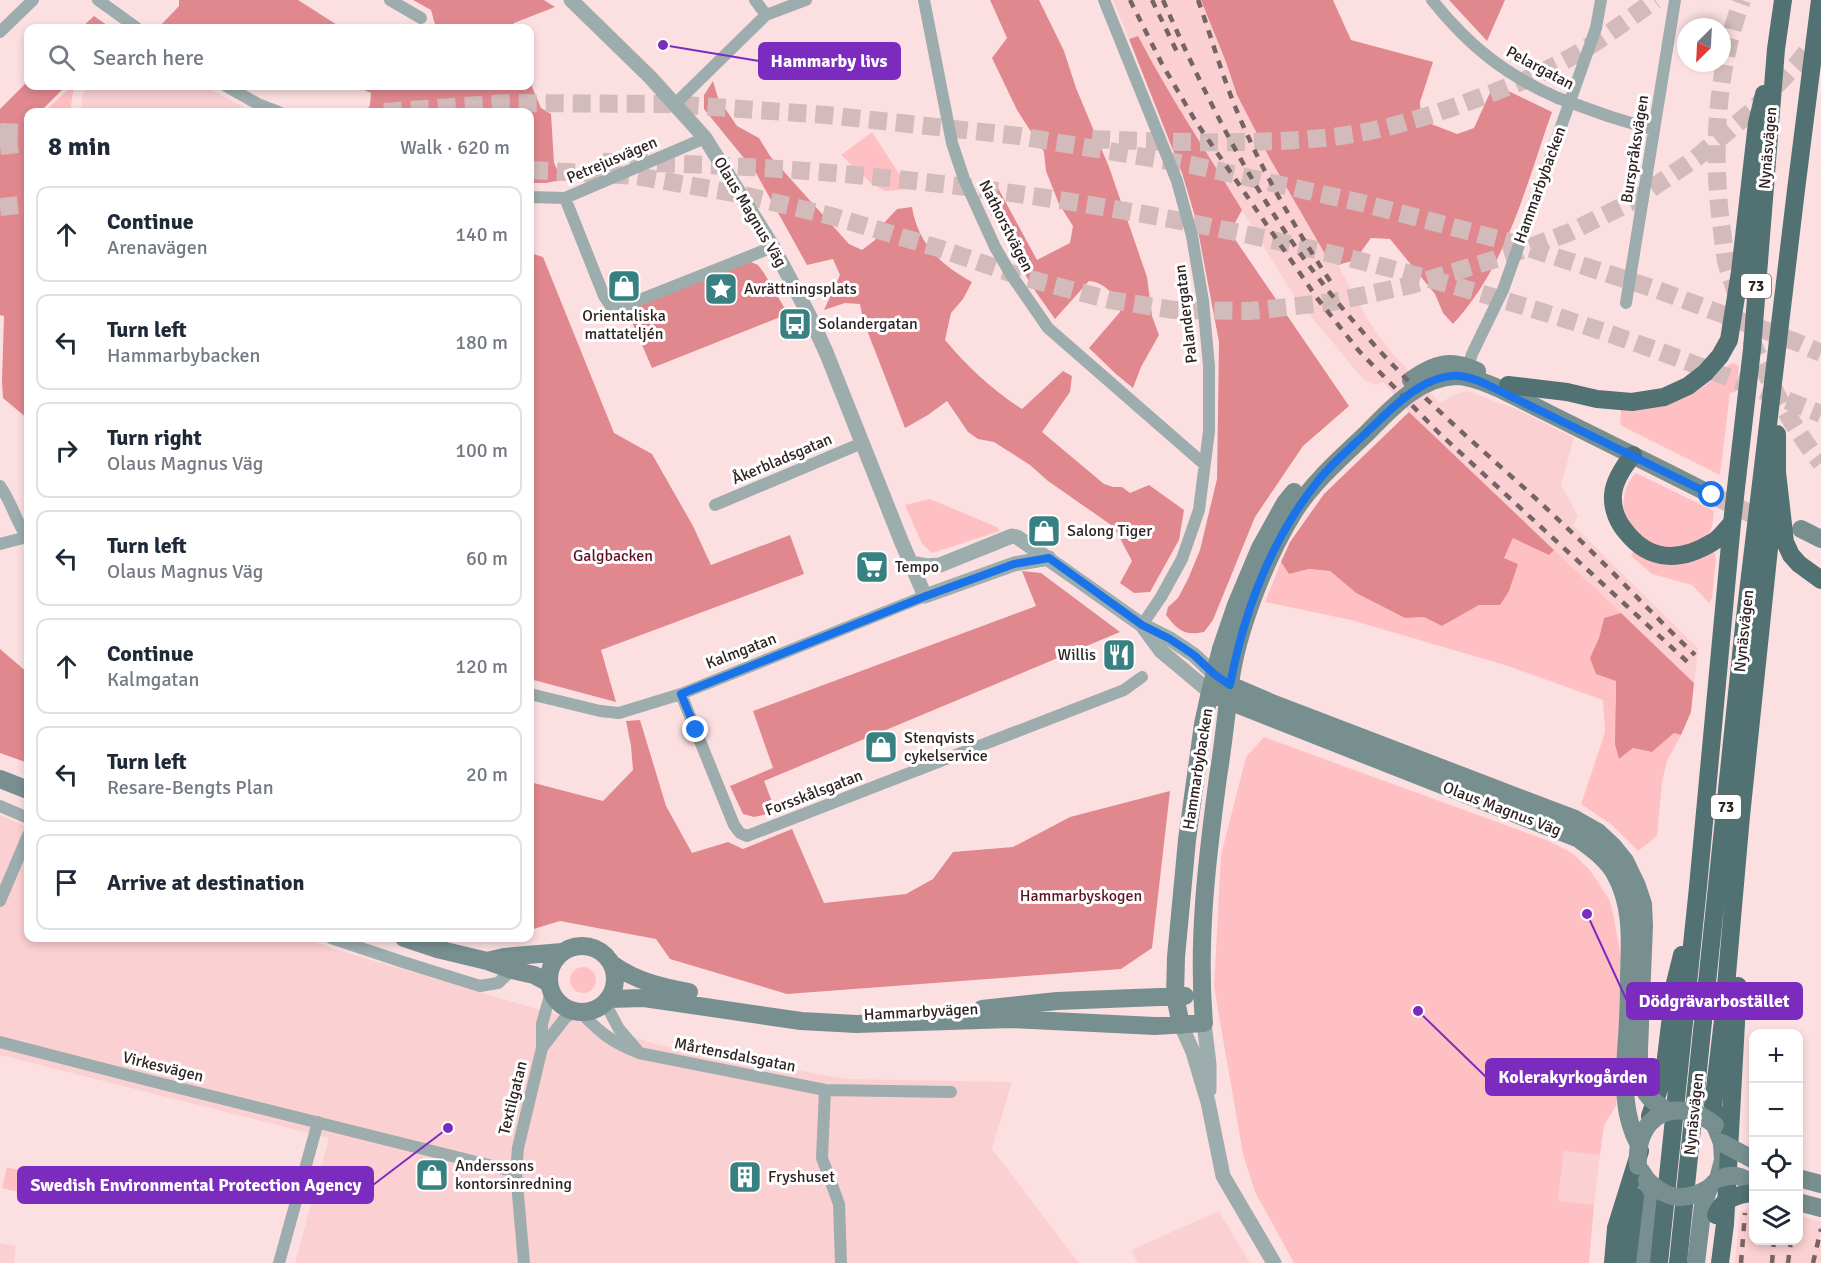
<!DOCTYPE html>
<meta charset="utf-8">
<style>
:root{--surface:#fff;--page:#f6f6f7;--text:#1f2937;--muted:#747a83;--line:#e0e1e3}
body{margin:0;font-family:Signika,sans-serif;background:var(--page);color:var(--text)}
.controls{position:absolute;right:18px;bottom:18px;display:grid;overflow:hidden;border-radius:12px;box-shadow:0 3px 9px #0003}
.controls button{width:54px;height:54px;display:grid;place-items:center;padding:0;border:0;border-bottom:2px solid var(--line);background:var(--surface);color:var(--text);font:30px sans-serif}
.compass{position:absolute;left:1677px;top:18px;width:54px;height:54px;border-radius:50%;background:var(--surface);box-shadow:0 3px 9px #0003;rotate:204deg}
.stop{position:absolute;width:18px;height:18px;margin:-14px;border:4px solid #1a73e8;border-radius:50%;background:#fff}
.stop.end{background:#1a73e8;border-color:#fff;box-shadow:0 2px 6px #0008}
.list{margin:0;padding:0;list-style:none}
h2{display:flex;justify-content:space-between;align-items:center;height:78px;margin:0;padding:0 24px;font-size:26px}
h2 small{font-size:20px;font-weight:400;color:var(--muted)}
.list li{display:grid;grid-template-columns:39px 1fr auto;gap:18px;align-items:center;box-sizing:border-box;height:96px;margin:0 12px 12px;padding:0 12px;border:2px solid var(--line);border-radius:12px}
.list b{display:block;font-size:22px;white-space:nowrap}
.list p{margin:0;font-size:20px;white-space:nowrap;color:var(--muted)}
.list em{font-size:20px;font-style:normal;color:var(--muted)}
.icon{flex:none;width:33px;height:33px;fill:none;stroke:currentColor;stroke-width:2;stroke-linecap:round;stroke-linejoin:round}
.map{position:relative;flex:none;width:1821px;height:1263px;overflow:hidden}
.search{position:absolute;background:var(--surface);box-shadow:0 3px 9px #0003;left:24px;top:24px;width:510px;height:66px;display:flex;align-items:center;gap:15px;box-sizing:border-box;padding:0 21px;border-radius:12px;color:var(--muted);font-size:22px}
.panel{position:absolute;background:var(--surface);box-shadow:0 3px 9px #0003;left:24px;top:108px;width:510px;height:834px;border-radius:12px}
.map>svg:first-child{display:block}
</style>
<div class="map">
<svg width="1821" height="1263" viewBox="0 0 1821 1263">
<rect width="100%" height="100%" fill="#fce0e1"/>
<!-- built -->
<path fill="#fbd0d2" d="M1113 0H1201L1226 62 1237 95 1269 157 1325 254 1338 265 1368 320 1390 351 1440 403 1455 394 1468 391 1518 410 1574 438 1561 485 1578 516 1573 525 1698 648 1694 683 1409 412 1383 382 1375 385 1365 381 1352 366 1294 296 1203 146 1160 80 1138 37 1129 39Z
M88 86H204L253 112H81L82 96Z
M0 815 28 827V938H305L334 949 659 1045 846 1079 1012 1082 992 1149 1079 1263H295L329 1138 0 1055Z
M1564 1151 1600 1155 1594 1205 1558 1202Z
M1753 1206 1754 1240H1798L1799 1215 1821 1222V1263H1735L1740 1212Z
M1219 1211 1250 1263H1138L1131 1250Z
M0 1243 16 1246 14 1263H0Z"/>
<!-- green -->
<path fill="#ffc0c3" d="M72 86H74L70 112H44Z
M872 132 909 189 885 191 872 184 841 155Z
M1731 363 1736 364 1739 366 1736 392 1730 393 1720 475 1620 425 1621 410C1647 409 1685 400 1706 385 1715 378 1722 370 1731 363Z
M1636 473 1714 511C1713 519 1713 531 1706 537 1694 547 1662 552 1649 544 1645 541 1642 537 1639 534 1635 529 1630 525 1627 520 1620 505 1624 484 1636 473Z
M930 499 997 527 1000 531 932 553 922 544 905 505Z
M1513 538 1549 554 1554 550 1621 613 1604 618 1599 638 1616 680 1615 700 1619 759 1633 748 1652 752 1675 732 1681 735 1667 761 1662 782 1657 836 1638 851 1612 825 1581 804 1605 732 1603 700 1508 666 1351 620 1265 602 1281 562 1289 574 1309 569 1330 571 1356 593 1405 618 1424 617 1442 626 1479 605 1518 564 1504 558Z
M1633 551H1714L1716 559 1712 598 1709 603 1692 585 1652 574 1631 556Z
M1264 737 1549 841 1572 853 1590 870 1610 901 1614 918 1621 957 1616 1106 1604 1125 1600 1155 1564 1151 1558 1201 1594 1205 1589 1263H1294L1255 1192 1243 1154 1214 987 1221 855 1246 757Z
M570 980a13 13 0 1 1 26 0a13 13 0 1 1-26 0Z
M7 1167 42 1176 37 1197 2 1188Z"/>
<!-- forest -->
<path fill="#e1888f" d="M179 0H298L342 28H158L179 6Z
M413 0H544L555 7 514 23 509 28H436L431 10Z
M990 0H1039L1064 51 1076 88 1109 167 1147 277 1152 316 1159 335 1141 367 1133 388 1116 374 1089 348 1120 312V302C1111 292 1103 282 1089 281L1055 319 1033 288 988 209 990 195 998 188 1037 260 1070 243 1073 226 1059 204 1046 171 1044 152 1017 110 992 58 1007 38Z
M1201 0H1333L1351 40 1433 62 1420 102 1421 120 1457 134 1474 128 1494 84 1552 112C1526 185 1507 266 1453 324L1443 313 1435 294 1390 239 1371 238 1355 260 1338 265 1325 254 1269 157 1237 95 1226 62Z
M1449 0H1505L1487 41Z
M94 16 111 28H81Z
M1138 36C1169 96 1207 152 1242 210L1230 232 1349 406 1303 446 1255 517 1213 620 1204 632C1183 636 1178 630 1166 615L1168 607 1178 598 1188 579 1200 550 1217 479 1219 342 1196 220 1182 173 1129 39Z
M28 81V86H66L40 112H28V177L24 207 28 208V419L3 398 2 381 4 316 0 315V109Z
M713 81 718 98 737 126 759 138 770 156 849 244 862 250 875 240 883 224 897 209 912 207C918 244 941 265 972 282L963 299 951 313 945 340C968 367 992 390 1022 409L1063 371 1072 376 1070 392 1042 432 1104 484 1113 487H1122L1130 493 1149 485 1184 510 1179 540 1150 592 1134 593 1120 583 1132 561 1114 527 1048 481 1030 465 994 442 978 439 968 432 947 401 928 415 905 428 863 320 860 304 845 303 824 310 840 275 833 259 807 265 756 173 704 109V95Z
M530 82 541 108 551 114 554 163 562 180 546 183H530V112H366L370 105 371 93 355 86H530Z
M530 253 543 257 614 433 652 454 693 526 711 565 790 535 804 574 601 650 616 702 530 679Z
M746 260 758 265 764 273 788 314 652 368 625 306Z
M1409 412 1554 550 1549 555 1513 538 1504 558 1518 564 1509 591 1500 605H1479L1442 626 1424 617 1405 618 1356 593 1330 571 1309 569 1289 574 1281 562 1290 542 1324 494Z
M1022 571 1041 573 1120 632 764 781 776 812 754 817 743 814 730 786 773 768 753 711 1036 606Z
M1621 613 1694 683 1691 712 1681 735 1674 733 1652 752 1633 748 1619 759 1615 744 1616 681 1596 674 1590 658 1599 638 1604 618Z
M0 649 28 673V763L0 753Z
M640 720 666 806 692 853 728 842 743 849 792 829 824 903 906 894 933 879 953 852 1013 847 1070 817 1170 791 1152 948 1121 969 787 994 670 959 656 939 560 921 530 930V782L603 801 633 770 631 746 626 721Z"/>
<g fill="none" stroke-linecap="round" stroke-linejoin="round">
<!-- secondary-tunnel -->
<path stroke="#d3babb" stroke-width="18" stroke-dasharray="18 9" stroke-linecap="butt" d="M1712 495 1770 523"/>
<!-- motorway-tunnel -->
<path stroke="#d3babb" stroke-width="18" stroke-dasharray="18 9" stroke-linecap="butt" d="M384 112 506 103 671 104 827 115 1019 136 1192 165 1362 203 1513 243 1658 290 1796 342 1821 353
M0 132 28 133
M1092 139C1169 142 1246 145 1323 138 1378 133 1431 116 1481 97 1506 88 1532 78 1556 65 1591 48 1623 23 1655 0
M0 146 28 143
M603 162C932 166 1261 221 1574 322 1658 349 1739 381 1821 414
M530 170 636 176 739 194 835 217 938 248 1022 277 1110 300 1174 310 1250 311 1333 302 1411 285 1506 256 1568 233 1633 201 1696 158 1751 112 1796 65 1820 36
M0 207 28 204
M1737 296C1733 284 1729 273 1726 261 1724 249 1723 236 1721 224 1712 150 1716 71 1742 0
M1751 339C1769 383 1791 426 1821 463"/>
<!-- minor -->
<path stroke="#9dacad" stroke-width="12" d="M98 0 137 28
M390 0 421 18
M755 0 766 15
M924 0 952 143 964 179 995 247 1010 273 1048 328 1204 464
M1104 0 1177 181 1192 236 1203 301 1209 366V431L1199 510 1182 559 1161 597 1142 625
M1432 0C1468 45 1505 75 1558 98
M0 32 33 0
M226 86 258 104 279 112
M675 104 766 15 806 0
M1608 116 1654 130
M530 197 565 198 705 138
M565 198 604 296 610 305 619 308 773 247
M1626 303 1675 0
M1466 373 1472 354 1503 290 1596 28 1601 0
M0 486C12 502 16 523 28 538
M715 505 862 443
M0 544 27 537
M530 694 600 711 619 713 681 694 925 596
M681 694 734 825 740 833 747 836 1124 690 1142 677
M0 806 28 818
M0 901 28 835
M331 938 403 962 480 986 498 983 512 970
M605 1003 619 1029 637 1050
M580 1012C602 1034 610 1041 639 1053L825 1090 951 1092
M0 1042 151 1081 516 1172
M542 1048 565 1018 574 1011
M825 1090 822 1158 839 1204 841 1263
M279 1263 318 1122
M524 1263 516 1172 518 1148 542 1048V1024L551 992"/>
<!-- tertiary -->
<path stroke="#9dacad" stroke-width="15" d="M571 0 651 78 705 138 773 247 808 313 826 352 902 543 925 596 1014 564 1049 558
M910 563 927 566 940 565 1012 536 1017 537 1142 625 1170 639 1194 655 1214 674
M1144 628 1161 651 1210 692
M1204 1023 1209 1064V1090
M1181 1025 1193 1052 1208 1102 1223 1176 1274 1263"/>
<!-- secondary -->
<path stroke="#788f90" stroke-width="18" d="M1411 380C1435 363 1451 359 1477 371
M1801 529 1821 539
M1223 680 1230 685 1274 704 1575 819 1598 832 1612 845 1625 861 1637 886 1643 904 1644 926 1640 1023
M1221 698 1579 839C1592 849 1607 859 1615 874 1633 906 1630 942 1629 977 1629 1002 1628 1026 1626 1051 1624 1084 1623 1116 1639 1145
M0 779 28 790
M404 938 437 949 487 961 512 970 534 975 549 983
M549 979a33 33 0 1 1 66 0a33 33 0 1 1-66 0Z
M487 961 504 957 562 952
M612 964C636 981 661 987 689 992
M609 999 644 998 801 1021 856 1024 1011 1019 1155 1026 1204 1023C1197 941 1207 859 1218 777 1223 747 1226 716 1230 685 1236 633 1266 557 1294 512 1313 482 1341 458 1367 433 1391 409 1419 377 1456 376 1481 376 1523 401 1546 412 1602 440 1657 467 1712 495
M982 1009 1057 1001 1185 996
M1181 1025 1175 996 1176 957 1187 840 1203 724 1210 692 1221 649 1236 605 1260 548 1285 503 1294 492
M1641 1171 1647 1180 1648 1204 1642 1263
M1798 1178 1821 1184
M1798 1202 1821 1208
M1696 1263 1703 1205 1709 1188 1718 1179 1723 1160 1722 1143 1715 1125"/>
<!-- trunk -->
<path stroke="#527172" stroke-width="18" d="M1508 385 1567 392 1597 399 1632 402 1664 397 1688 386 1705 373 1720 356 1729 340 1740 272 1757 123 1764 94
M1777 434V472L1785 542 1791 555 1799 564 1821 580
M1633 455C1624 466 1614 480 1613 495 1612 509 1618 523 1627 533 1651 563 1682 561 1713 542 1720 538 1726 529 1732 523
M1650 1116 1664 1074 1675 983 1682 955
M1715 1125 1713 1105 1723 1020 1741 816 1777 472
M1613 1263 1616 1228 1640 1151
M1627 1263 1635 1197
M1659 1263 1698 887 1732 523 1752 349 1776 49 1783 0
M1678 1263 1744 626 1796 190 1820 0
M1720 1263 1725 1224 1738 986"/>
<!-- rail -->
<path stroke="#766465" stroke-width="4.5" stroke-dasharray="8 8" stroke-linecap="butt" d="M1130 0 1162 64 1196 122 1317 298 1359 351 1439 433 1693 667
M1152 0 1177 52
M1163 0C1206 98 1254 195 1320 280 1358 330 1406 381 1452 423 1490 458 1529 491 1566 527 1610 568 1651 613 1695 655
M1198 0C1212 39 1223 79 1239 116 1264 175 1297 231 1332 284
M1741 1263 1745 1213
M1772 1263 1774 1240
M1788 1263 1791 1240
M1813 1263 1821 1229"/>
<!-- minor-bridge -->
<path stroke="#9dacad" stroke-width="12" d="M1558 98 1608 116"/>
<!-- secondary-bridge -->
<path stroke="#788f90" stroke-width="18" d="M1640 1023C1640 1043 1635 1077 1646 1093 1651 1101 1660 1106 1668 1111
M1722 1143 1754 1160
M1638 1166C1634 1115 1676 1094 1715 1125
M1718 1179C1733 1173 1741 1175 1754 1185
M1647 1180C1667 1200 1685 1202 1709 1188"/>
<!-- trunk-bridge -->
<path stroke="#527172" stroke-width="18" d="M1716 1215C1722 1199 1737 1194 1754 1193"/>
</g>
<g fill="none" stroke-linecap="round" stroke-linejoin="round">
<!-- route -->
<path stroke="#1a73e8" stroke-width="8" d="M696 730 681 694 926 596 1014 564 1049 558 1142 625 1170 639 1194 655 1214 674 1230 685C1244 612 1271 539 1318 481 1333 462 1353 446 1370 429 1393 407 1430 368 1466 377 1475 379 1484 383 1492 387L1712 495"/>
</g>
<!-- icons -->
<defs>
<symbol id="shop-square" viewBox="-11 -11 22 22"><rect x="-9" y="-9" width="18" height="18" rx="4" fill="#388183" stroke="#fff"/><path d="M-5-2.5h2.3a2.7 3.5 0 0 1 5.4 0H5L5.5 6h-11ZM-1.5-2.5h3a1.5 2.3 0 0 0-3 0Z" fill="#fff"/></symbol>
<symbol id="sight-square" viewBox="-11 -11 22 22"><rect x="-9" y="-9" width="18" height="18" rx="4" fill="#388183" stroke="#fff"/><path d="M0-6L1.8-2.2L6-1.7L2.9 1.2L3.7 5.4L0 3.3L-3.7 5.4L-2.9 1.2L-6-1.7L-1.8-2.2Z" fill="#fff"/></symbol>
<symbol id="bus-square" viewBox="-11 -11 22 22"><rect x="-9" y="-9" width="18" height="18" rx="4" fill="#388183" stroke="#fff"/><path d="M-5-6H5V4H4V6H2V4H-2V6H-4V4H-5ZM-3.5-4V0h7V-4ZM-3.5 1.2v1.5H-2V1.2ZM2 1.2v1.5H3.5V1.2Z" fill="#fff"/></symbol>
<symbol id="supermarket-square" viewBox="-11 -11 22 22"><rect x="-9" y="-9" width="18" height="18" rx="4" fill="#388183" stroke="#fff"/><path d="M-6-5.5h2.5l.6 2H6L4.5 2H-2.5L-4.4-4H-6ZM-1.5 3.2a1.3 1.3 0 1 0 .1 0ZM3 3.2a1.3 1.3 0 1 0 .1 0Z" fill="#fff"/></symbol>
<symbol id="restaurant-square" viewBox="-11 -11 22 22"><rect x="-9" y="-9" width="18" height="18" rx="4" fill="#388183" stroke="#fff"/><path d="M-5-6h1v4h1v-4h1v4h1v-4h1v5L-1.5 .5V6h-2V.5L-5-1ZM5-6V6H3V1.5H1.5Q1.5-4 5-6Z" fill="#fff"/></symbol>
<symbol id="building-square" viewBox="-11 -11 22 22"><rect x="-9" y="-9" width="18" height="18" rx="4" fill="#388183" stroke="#fff"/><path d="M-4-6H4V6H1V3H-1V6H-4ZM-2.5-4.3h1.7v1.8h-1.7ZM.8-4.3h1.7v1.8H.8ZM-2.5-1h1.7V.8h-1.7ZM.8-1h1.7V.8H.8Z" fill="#fff"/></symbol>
</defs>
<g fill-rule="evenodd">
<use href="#shop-square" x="605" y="267" width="38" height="38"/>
<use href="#sight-square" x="702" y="270" width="38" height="38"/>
<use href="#bus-square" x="776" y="305" width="38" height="38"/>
<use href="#shop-square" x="1025" y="512" width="38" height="38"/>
<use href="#supermarket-square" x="853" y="548" width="38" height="38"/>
<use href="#restaurant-square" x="1100" y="636" width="38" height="38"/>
<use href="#shop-square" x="862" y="728" width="38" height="38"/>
<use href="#shop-square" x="413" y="1156" width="38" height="38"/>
<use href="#building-square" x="726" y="1158" width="38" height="38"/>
</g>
<g text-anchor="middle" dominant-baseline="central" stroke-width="6" stroke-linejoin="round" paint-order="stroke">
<!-- shield labels -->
<g fill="#fff" stroke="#6e6566" stroke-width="1.5">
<rect x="1741" y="274" width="30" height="24" rx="4.5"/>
<rect x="1711" y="795" width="30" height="24" rx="4.5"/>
</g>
<g font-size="15" font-weight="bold" fill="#302324">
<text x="1756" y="286">73</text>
<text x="1726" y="807">73</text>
</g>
<!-- street labels -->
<g font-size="16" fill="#302324" stroke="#fff">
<text transform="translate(1540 68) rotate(28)">Pelargatan</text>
<text transform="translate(1768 148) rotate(-85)">Nynäsvägen</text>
<text transform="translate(1635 149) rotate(-81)">Burspråksvägen</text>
<text transform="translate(612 160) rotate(-23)">Petrejusvägen</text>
<text transform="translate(1540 185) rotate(-70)">Hammarbybacken</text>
<text transform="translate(750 212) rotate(59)">Olaus Magnus Väg</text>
<text transform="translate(1006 226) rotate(63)">Nathorstvägen</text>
<text transform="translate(1186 314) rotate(-97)">Palandergatan</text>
<text transform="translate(782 459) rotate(-23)">Åkerbladsgatan</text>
<text transform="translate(1744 631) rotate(-84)">Nynäsvägen</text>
<text transform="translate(741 651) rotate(-21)">Kalmgatan</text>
<text transform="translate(1198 769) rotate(-81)">Hammarbybacken</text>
<text transform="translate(814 793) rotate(-21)">Forsskålsgatan</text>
<text transform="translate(1502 809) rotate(21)">Olaus Magnus Väg</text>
<text transform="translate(921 1012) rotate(-3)">Hammarbyvägen</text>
<text transform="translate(735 1055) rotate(11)">Mårtensdalsgatan</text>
<text transform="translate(163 1067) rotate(14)">Virkesvägen</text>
<text transform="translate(513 1098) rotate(-76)">Textilgatan</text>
<text transform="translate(1694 1114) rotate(-84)">Nynäsvägen</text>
</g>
<!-- poi labels -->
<g font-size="16" fill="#302324" stroke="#fff" text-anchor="start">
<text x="744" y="289">Avrättningsplats</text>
<text x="624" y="316" text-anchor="middle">Orientaliska<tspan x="624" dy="18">mattateljén</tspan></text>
<text x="818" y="324">Solandergatan</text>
<text x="1067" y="531">Salong Tiger</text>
<text x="895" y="567">Tempo</text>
<text x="1096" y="655" text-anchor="end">Willis</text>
<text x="904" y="738">Stenqvists<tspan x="904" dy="18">cykelservice</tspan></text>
<text x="455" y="1166">Anderssons<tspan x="455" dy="18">kontorsinredning</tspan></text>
<text x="768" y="1177">Fryshuset</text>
</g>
<!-- park labels -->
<g font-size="16" fill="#601121" stroke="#fff">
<text x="613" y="556">Galgbacken</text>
<text x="1081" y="896">Hammarbyskogen</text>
</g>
</g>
<!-- callouts -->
<path fill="none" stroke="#7b2cbf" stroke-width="2" d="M663 45L759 61M1587 914L1627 1001M1418 1011L1486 1077M448 1128L373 1185"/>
<g fill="#7b2cbf" stroke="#fff" stroke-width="2">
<circle cx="663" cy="45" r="6"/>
<circle cx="1587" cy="914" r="6"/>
<circle cx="1418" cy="1011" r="6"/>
<circle cx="448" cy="1128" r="6"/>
</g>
<g fill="#7b2cbf" stroke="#7b2cbf" stroke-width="2">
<rect x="759" y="43" width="141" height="36" rx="6"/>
<rect x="1627" y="983" width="175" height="36" rx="6"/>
<rect x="1486" y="1059" width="173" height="36" rx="6"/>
<rect x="18" y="1167" width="355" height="36" rx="6"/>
</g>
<g font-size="18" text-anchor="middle" font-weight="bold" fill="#fff">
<text x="829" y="67">Hammarby livs</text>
<text x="1714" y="1007">Dödgrävarbostället</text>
<text x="1573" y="1083">Kolerakyrkogården</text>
<text x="196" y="1191">Swedish Environmental Protection Agency</text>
</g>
</svg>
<div class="controls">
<button>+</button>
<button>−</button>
<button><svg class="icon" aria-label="locate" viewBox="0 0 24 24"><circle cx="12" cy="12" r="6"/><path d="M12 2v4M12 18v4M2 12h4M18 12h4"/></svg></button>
<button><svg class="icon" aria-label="layers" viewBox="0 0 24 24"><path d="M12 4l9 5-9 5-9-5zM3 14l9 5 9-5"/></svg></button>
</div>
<svg class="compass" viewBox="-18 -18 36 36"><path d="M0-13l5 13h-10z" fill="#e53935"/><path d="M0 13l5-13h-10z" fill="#747a83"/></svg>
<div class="stop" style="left:1712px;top:495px"></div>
<div class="stop end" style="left:696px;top:730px"></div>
<div class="search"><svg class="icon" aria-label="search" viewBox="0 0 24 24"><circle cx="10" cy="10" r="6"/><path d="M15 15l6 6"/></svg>Search here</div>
<section class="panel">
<h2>8 min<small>Walk · 620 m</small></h2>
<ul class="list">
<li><svg class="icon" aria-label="ahead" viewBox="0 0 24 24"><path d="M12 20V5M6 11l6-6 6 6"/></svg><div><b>Continue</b><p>Arenavägen</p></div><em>140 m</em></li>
<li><svg class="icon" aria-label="left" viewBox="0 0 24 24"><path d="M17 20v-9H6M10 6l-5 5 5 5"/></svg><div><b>Turn left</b><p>Hammarbybacken</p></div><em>180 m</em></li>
<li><svg class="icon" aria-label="right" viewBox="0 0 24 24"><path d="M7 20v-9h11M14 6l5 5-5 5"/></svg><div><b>Turn right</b><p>Olaus Magnus Väg</p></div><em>100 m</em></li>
<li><svg class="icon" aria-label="left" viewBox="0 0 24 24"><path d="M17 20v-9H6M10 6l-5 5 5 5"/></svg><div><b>Turn left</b><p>Olaus Magnus Väg</p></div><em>60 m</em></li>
<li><svg class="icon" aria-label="ahead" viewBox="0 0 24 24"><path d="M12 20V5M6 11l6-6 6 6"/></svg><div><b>Continue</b><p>Kalmgatan</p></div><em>120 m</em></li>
<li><svg class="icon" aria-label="left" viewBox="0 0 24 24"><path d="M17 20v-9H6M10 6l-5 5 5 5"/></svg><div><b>Turn left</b><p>Resare-Bengts Plan</p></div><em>20 m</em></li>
<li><svg class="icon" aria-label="arrive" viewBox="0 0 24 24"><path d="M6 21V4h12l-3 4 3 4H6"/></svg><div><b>Arrive at destination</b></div></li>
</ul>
</section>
</div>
